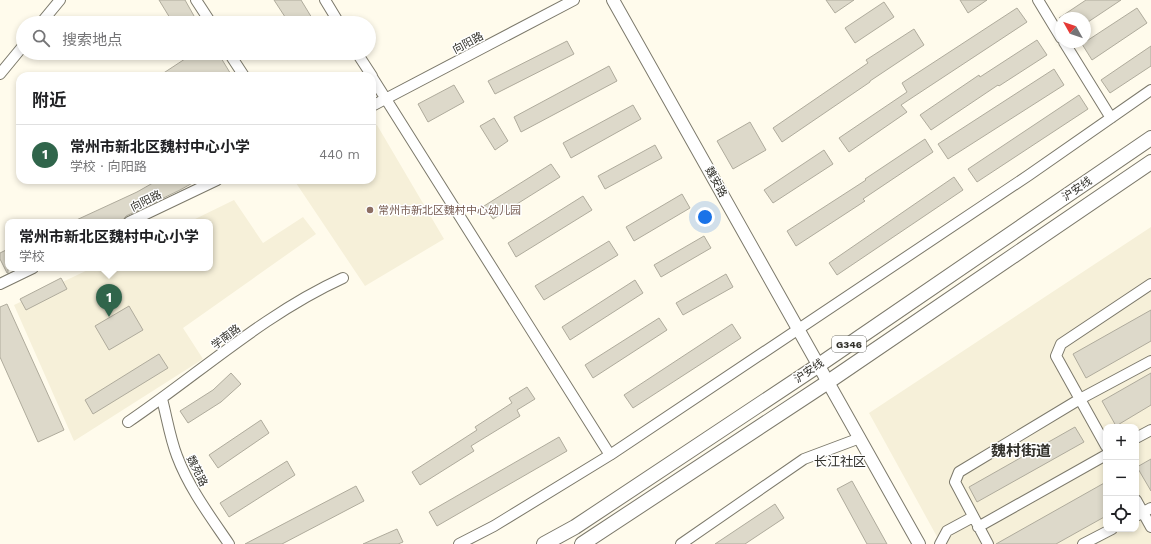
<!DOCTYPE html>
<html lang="zh">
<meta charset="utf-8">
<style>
:root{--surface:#fff;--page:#f6f6f6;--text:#202124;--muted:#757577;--line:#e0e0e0;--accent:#30654b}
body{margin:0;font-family:"Work Sans","Noto Sans SC",sans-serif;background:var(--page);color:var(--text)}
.controls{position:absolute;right:12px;bottom:12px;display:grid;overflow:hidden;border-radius:8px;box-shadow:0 2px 6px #0003}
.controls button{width:36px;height:36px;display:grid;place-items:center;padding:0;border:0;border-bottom:1px solid var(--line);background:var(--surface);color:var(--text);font:20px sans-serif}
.compass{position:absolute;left:1055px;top:12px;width:36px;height:36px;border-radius:50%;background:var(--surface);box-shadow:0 2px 6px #0003;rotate:310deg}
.you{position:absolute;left:705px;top:217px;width:14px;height:14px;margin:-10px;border:3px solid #fff;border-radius:50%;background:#1a73e8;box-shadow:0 0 0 6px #1a73e833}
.badge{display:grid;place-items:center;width:26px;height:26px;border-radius:50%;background:var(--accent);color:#fff;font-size:13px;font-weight:700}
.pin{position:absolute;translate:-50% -33px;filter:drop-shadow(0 1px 2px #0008)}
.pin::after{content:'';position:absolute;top:21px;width:14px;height:12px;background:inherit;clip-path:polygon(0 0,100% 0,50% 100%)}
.popup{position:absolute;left:5px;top:219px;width:208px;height:52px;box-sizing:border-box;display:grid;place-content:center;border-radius:8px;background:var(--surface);filter:drop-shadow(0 1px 3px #0005);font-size:13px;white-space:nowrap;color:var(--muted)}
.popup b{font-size:15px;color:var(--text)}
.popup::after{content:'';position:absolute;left:50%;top:100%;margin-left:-8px;border:8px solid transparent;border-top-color:var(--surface)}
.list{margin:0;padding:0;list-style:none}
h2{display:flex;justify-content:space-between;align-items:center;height:52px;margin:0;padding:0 16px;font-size:17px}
h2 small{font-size:13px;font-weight:400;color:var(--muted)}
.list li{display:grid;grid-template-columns:26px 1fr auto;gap:12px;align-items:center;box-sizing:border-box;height:60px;padding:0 16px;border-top:1px solid var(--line)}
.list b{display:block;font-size:15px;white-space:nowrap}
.list p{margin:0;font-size:13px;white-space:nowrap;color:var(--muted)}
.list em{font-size:13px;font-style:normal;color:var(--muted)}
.icon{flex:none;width:22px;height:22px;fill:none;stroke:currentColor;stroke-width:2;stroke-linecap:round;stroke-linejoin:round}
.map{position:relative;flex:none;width:1151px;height:544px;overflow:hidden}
.search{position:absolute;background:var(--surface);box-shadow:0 2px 6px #0003;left:16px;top:16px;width:360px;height:44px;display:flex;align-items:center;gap:10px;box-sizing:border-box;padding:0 14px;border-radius:22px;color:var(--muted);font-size:15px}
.panel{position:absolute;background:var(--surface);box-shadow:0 2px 6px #0003;left:16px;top:72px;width:360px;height:112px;border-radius:12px}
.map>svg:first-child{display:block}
</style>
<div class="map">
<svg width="1151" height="544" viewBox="0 0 1151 544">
<rect width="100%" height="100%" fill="#fffbec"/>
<!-- built -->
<path fill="#f6f0d9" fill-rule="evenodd" d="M377 125 444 239 365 286 294 180H372V127Z
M234 200 263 243 303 217 316 234 183 328 203 359 74 441 14 305 92 268H210V222H189Z
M1151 227V544H941L869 413ZM1106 427H1136V529H1106Z"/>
<!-- building -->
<path fill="#ddd9ca" stroke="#afab9c" d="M159 0H185L198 23H173Z
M274 0H301L315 23H289Z
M826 0H854L835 13Z
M960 0H987L968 13Z
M1086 0H1121L1085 24V18H1059Z
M884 2 894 17 855 43 845 28Z
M1017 8 1027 22 901 105 907 112 849 152 839 138 907 92 902 83Z
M1137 8 1147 23 1092 60 1082 44Z
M914 29 924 45 870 81V82L782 142 773 128 868 63 866 60Z
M1037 40 1047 55 999 86 998 85 931 130 920 115 979 75 980 77Z
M567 41 574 54 495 94 488 81Z
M1151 46V66L1110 93 1101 80Z
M194 53H218L232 76H159Z
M609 66 617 81 521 132 514 117Z
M1054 69 1064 85 948 159 938 144Z
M454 85 464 102 428 122 418 104Z
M1079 95 1088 109 977 182 968 169Z
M633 105 641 119 571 158 563 143Z
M494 118 508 141 495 150 480 126Z
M750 122 766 150 733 169 717 141Z
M925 139 933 152 863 199 865 201 796 246 787 231 866 180 865 179Z
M655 145 662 158 605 189 598 176Z
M824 150 833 164 773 203 764 190Z
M551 164 560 177 493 219 484 206Z
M954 177 963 190 837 275 829 263Z
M158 180H198L180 190 126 216 123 220 118 222H72L137 192Z
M682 194 690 208 634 241 626 227Z
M583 196 592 210 516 257 508 243Z
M704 236 711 248 661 277 654 265Z
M609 241 618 255 544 300 535 286Z
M8 249V273H7L0 259V253Z
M726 274 733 287 683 315 676 303Z
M61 278 67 289 26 310 20 299Z
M635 280 643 293 570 340 562 327Z
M7 304 64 430 38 442 0 357V307Z
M129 306 143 330 109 350 95 326Z
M1151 310V341L1086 378 1073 354Z
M659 318 667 330 593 378 585 365Z
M732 324 741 338 633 408 624 395Z
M159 354 168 368 93 414 85 400Z
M231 373 241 384 221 402 188 423 180 411 213 390Z
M1151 373V405L1116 426 1102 401Z
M527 387 535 399 517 410 520 416 471 446 474 451 420 485 412 472 477 430 475 427 512 403 509 398Z
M261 420 269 433 218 468 209 455Z
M1075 427 1084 442 977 502 969 487Z
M559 437 567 451 437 526 429 512Z
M1151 459V491L1137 467Z
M287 461 295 475 229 517 220 503Z
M852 481 887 544H867L837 489Z
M1106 482V516L1056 544H996Z
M356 486 364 501 282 544H245Z
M775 504 784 518 745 544H715Z
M397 529 403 542 398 544H363Z"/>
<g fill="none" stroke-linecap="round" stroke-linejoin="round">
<defs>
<path id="minor" d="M196 0 211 23
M325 0 339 23
M1038 0 1061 38
M41 23 60 0
M1064 42 1111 118
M229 53 244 76
M357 53 372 76
M0 74 23 46
M372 77 610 455
M372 106 574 0
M129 222 217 180
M0 284 33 268
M162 399C167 418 170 438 177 456 189 488 210 516 229 544
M128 422C199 374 264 314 343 278
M1136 438 1151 430
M1106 446 1056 356 1061 344 1151 284
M1136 500 1151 527
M1136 516 1151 508
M978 527 1106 455
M459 544 494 526 610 455 1029 175 1151 90
M681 544 804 459 860 438
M940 544 947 531 973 517
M988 544 955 482 959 472 1080 399 1151 361
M1083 544 1112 529"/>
<path id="major" d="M613 0 919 544"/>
<path id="highway" d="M544 544 575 527 819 365 1151 138
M582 544 828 382 1151 162"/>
</defs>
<!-- minor casing -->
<use href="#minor" stroke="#7c796b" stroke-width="12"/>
<!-- major casing -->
<use href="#major" stroke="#7c796b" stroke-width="14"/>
<!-- highway casing -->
<use href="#highway" stroke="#7c796b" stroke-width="16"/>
<!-- minor -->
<use href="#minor" stroke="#fff" stroke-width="10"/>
<!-- major -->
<use href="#major" stroke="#fff" stroke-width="12"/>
<!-- highway -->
<use href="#highway" stroke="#fff" stroke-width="14"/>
</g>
<!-- markers -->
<circle fill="#8d6e63" stroke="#fff" stroke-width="1.5" cx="370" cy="210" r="4"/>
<g text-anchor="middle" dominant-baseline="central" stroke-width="3" stroke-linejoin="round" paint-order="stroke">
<!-- shield labels -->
<rect fill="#fff" stroke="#6f6e6a" stroke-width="1" x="832" y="336" width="34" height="16" rx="3"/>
<g font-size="10" font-weight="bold" fill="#31302a">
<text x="849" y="344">G346</text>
</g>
<!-- street labels -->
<g font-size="11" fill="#31302a" stroke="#fff">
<text transform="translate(468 43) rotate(-28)">向阳路</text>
<text transform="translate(716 182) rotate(61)">魏安路</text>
<text transform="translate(1077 189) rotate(-34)">沪安线</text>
<text transform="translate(146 201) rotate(-26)">向阳路</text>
<text transform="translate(226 337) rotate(-37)">学南路</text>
<text transform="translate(809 371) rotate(-34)">沪安线</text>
<text transform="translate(197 471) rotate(64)">魏苑路</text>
</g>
<!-- education labels -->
<g font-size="11" fill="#785e54" stroke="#fff" text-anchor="start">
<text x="378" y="210">常州市新北区魏村中心幼儿园</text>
</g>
<!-- quarter labels -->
<g font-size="13" fill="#31302a" stroke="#fff">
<text x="840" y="461">长江社区</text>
</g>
<!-- district labels -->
<g font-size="15" font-weight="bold" fill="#31302a" stroke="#fff">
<text x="1021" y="451">魏村街道</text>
</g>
</g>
</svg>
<div class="controls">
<button>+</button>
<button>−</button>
<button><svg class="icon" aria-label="locate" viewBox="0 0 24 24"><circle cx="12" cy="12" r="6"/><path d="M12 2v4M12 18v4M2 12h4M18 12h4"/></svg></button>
</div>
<svg class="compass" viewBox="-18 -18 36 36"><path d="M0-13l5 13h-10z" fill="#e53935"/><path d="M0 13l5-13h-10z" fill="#757577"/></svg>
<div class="you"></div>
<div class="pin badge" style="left:109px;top:317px">1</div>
<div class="popup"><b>常州市新北区魏村中心小学</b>学校</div>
<div class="search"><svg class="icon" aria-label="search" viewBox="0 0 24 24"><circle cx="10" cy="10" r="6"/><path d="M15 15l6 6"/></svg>搜索地点</div>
<section class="panel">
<h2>附近<small></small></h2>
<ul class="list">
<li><span class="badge">1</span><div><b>常州市新北区魏村中心小学</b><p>学校 · 向阳路</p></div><em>440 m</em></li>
</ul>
</section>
</div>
